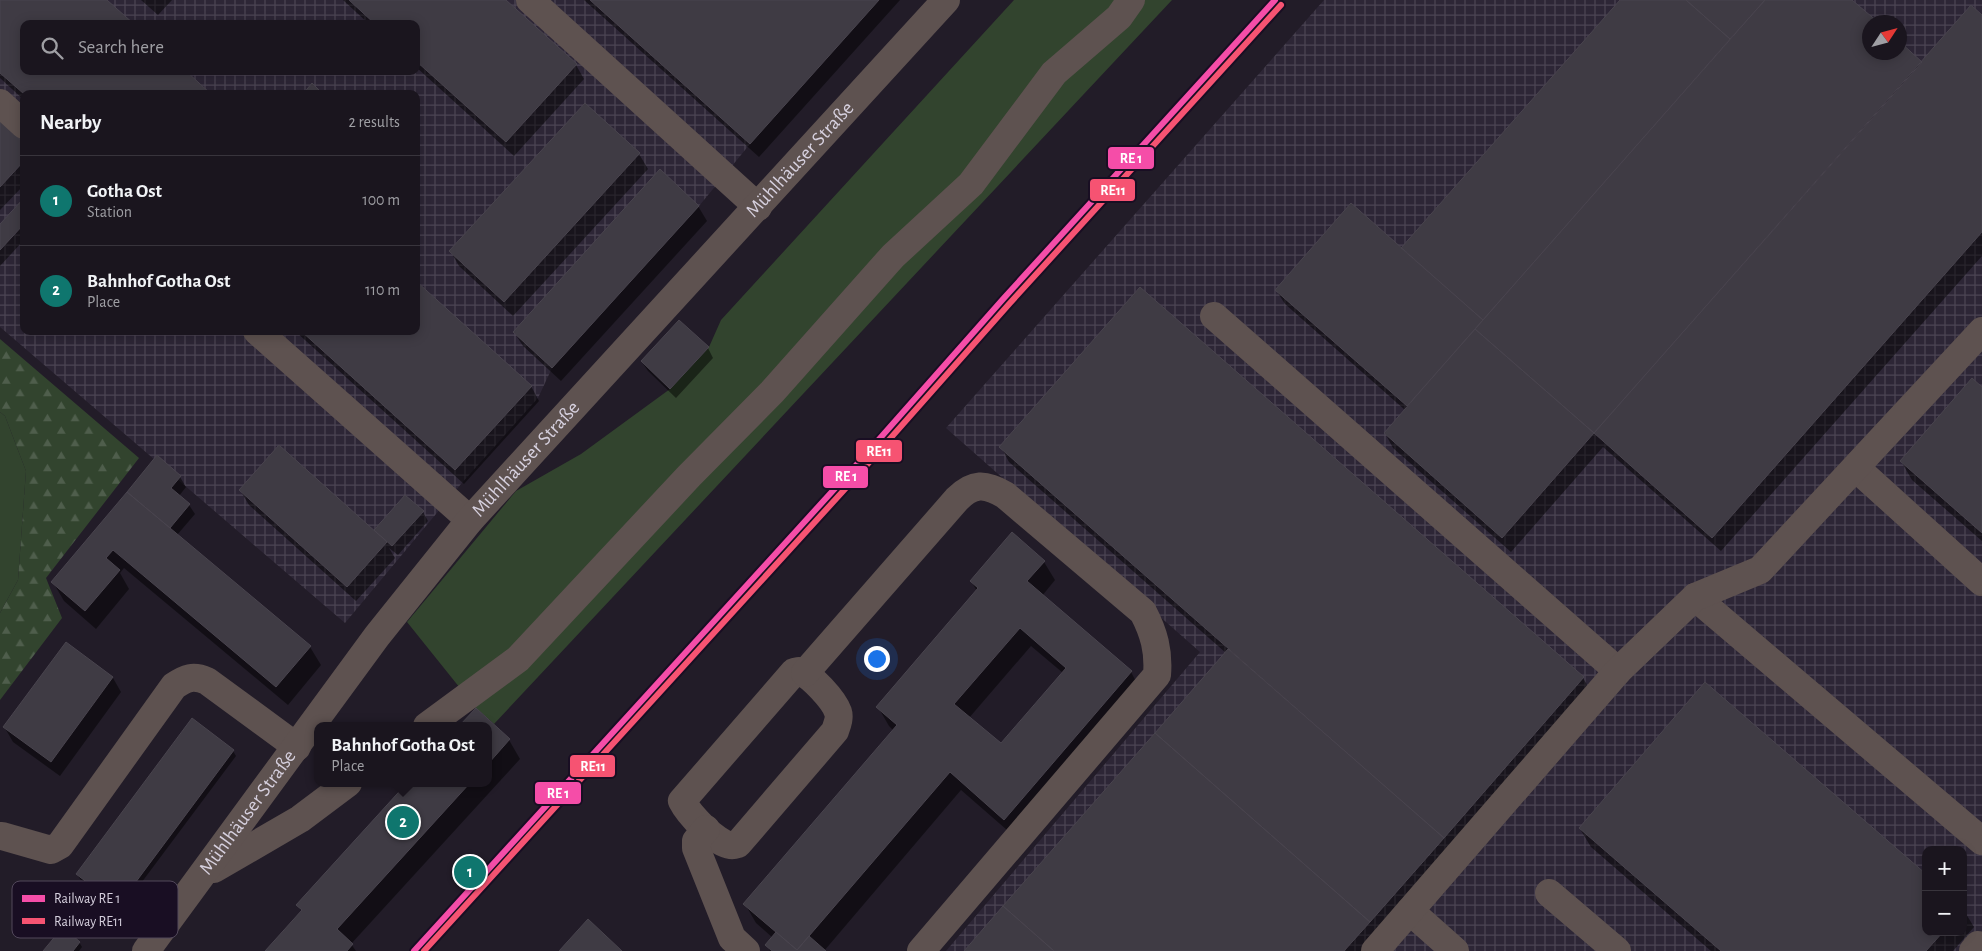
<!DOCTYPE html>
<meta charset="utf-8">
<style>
:root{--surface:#1a151e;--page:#231e27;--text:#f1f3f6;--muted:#9f9fa4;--line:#38343c;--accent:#0f766e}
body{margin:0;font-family:"Alegreya Sans",sans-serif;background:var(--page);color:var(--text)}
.controls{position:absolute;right:15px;bottom:15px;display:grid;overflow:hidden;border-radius:10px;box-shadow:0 2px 12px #0003}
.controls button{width:45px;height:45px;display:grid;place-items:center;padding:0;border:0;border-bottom:1px solid var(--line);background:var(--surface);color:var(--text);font:25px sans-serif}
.compass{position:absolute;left:1862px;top:15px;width:45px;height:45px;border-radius:50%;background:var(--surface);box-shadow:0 2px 12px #0003;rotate:54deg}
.you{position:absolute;left:876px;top:658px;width:18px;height:18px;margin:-12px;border:4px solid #fff;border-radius:50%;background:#1a73e8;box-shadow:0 0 0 8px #1a73e833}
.badge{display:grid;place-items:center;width:32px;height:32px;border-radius:50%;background:var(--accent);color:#fff;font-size:16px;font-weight:700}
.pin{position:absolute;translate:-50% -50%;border:2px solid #fff;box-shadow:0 1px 5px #0006}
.popup{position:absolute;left:314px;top:722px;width:178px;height:65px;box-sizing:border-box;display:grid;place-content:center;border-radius:10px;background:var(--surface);filter:drop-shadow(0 1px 4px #0005);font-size:16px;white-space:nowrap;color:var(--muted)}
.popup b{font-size:19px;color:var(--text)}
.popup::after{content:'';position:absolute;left:50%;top:100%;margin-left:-10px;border:10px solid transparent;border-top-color:var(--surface)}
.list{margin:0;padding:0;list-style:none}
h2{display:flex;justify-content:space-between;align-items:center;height:65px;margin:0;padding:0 20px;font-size:21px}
h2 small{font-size:16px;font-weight:400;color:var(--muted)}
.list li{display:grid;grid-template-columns:32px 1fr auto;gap:15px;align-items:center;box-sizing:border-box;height:90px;padding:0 20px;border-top:1px solid var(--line)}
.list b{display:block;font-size:19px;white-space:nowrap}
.list p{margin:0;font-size:16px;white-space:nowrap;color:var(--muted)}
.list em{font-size:16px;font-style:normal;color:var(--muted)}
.icon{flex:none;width:28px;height:28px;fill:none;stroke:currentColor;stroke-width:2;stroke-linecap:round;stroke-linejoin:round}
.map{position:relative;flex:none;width:1982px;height:951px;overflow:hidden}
.search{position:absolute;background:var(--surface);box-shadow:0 2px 12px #0003;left:20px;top:20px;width:400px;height:55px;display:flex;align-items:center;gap:12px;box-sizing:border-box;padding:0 18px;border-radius:10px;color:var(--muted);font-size:19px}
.panel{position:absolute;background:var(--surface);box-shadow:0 2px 12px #0003;left:20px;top:90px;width:400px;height:245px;border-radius:10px}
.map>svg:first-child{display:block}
</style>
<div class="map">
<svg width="1982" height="951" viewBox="0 0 1982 951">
<defs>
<pattern id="industrial-grid" width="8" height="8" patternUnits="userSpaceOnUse" patternTransform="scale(1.25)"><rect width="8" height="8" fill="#2d2636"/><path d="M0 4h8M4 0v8" fill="none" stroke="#4b4453"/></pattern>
<pattern id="forest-firs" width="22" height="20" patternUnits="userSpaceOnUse" patternTransform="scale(1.25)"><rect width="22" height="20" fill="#32442e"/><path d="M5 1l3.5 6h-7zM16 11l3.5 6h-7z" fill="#4f5e4c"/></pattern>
</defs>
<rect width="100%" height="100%" fill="#221c28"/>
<!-- industrial -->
<path fill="url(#industrial-grid)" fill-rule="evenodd" d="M0 0H879L750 144 699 206 552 368 538 398 461 484 345 623 0 327ZM24 24H416V71H24ZM24 94H416V331H24Z
M1324 0H1982V951H946L1200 652 946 428ZM1870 22H1900V52H1870ZM1926 850H1963V932H1926Z"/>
<!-- green -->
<path fill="#32442e" d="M1014 0H1172L494 724 476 708 407 622 516 491 581 454 670 389 709 347 721 320Z
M0 412 5 416 26 471 18 580 0 613Z"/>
<!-- forest -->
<path fill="url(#forest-firs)" d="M0 339 139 458 46 578 62 618 0 700V613L18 580 26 471 5 416 0 412Z"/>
<!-- shadow -->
<path fill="#0007" fill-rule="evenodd" d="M0 0H106L24 24V100L0 78Z
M141 0H172L158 15Z
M343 0H504L576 65 584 79 514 156 416 67V24H369Z
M584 0H900L759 157Z
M1621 0H1850L1876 22H1870V52H1900V43L1922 63 1982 16V256L1721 551 1603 447 1511 552 1393 448 1385 433 1405 410 1285 304 1276 290 1401 250Z
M585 105 639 154 648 169 513 316 459 266 451 252Z
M0 123 24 145V185L0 210Z
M24 200V240L0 266V225Z
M698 206 707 221 561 381 523 346 514 332Z
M1140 288 1583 678 1592 693 1365 951H965L1226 653 1009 462 1001 447Z
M295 331H416L531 386 539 401 464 484Z
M708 348 713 358 676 398 648 371 642 362Z
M1982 389V541L1912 480 1901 461Z
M157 457 180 477 186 487 179 496 189 505 195 514 177 535 310 647 321 665 288 705 124 568 120 573 129 589 96 629 64 601 53 582Z
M240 490 378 535 375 530 423 512 428 521 398 555 389 548 395 558 356 601 249 505Z
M1044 562 1055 580 1042 596 1131 672 1141 691 1015 837 961 790 824 951H770L767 945 773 938 756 923 745 904 894 731 889 726 878 707 977 591 971 581ZM1031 646 1063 673 1001 745 969 718Z
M113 678 121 692 60 776 13 742 5 728Z
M476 709 509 740 520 759 351 944 356 951H267L302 912 298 905 409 783H488V726Z
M192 720 233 751 236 756 121 910 80 879 77 874Z
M1580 829 1926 932H1963V909L1974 927 1953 951H1711L1591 847Z
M79 942 82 947 79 951H45Z"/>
<!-- building -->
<path fill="#3f3b44" stroke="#49444e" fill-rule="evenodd" d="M0 0H107L134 24H24V71H186L211 94H24L0 73Z
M349 0H506L577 64 506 142 416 61V24H375Z
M590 0H879L750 144Z
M1620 0H1686L1730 39 1483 320 1401 248Z
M1686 0H1765L1730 39Z
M1765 0H1852L1878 22H1870V52H1900V42L1922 62 1594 433 1475 329Z
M1971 5 1982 15V232L1712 538 1594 433Z
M312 83 323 94H303Z
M585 103 640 153 504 302 449 251Z
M0 121 24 143V161L0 187Z
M660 169 699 206 552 368 513 332Z
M24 198V224L0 250V224Z
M1351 203 1483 320 1407 406 1275 290Z
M416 281 532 386 455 470 301 331H416Z
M1140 287 1584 677 1444 838 999 447Z
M679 320 709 347 670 389 641 361Z
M1475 329 1594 433 1502 538 1384 433Z
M1972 378 1982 387V533L1900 461Z
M279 445 387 542 347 587 239 490Z
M157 455 181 476 171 488 190 504 170 528 127 492Z
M127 492 311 646 276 687 113 550 106 558 120 570 85 611 51 582Z
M405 495 424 511 392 546 374 530Z
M1012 532 1045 561 1027 581 1132 671 1004 820 950 772 797 950 743 904 897 725 876 707 978 588 970 581ZM1020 628 1066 668 1001 743 954 704Z
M66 642 113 677 51 762 3 727Z
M1228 649 1444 838 1370 922 1155 733Z
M1705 682 1926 874V932H1943L1926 951H1721L1579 828Z
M476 708 510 739 488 764V726H459Z
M192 718 234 750 118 906 76 874Z
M1155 733 1370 922 1344 951H1054L1003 906Z
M407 783H470L337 929 353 944 347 951H265L302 910 296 905Z
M1003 906 1054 951H964Z
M588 919 622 951H559Z
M63 927 80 942 73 951H43Z
M776 932 797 950 809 936 826 951H772L765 945Z"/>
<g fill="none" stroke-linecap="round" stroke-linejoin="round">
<!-- minor -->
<g stroke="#5e5250" stroke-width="28">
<path d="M530 0 758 207"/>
<path d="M0 103 24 125"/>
<path d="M1214 316 1618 671"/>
<path d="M257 331 470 520"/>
<path d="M1856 468 1982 582"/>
<path d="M1695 597 1982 841"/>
<path d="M799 671C811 675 834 700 838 712 840 718 837 725 835 731L738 844C735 845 733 846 730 845 716 844 688 813 682 801L794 672Z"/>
<path d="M805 673 957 499C973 483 985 483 1005 495L1143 612C1154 633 1159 651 1157 675L921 951"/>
<path d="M427 726 518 659 689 476 772 392 893 256 971 184 1054 73 1119 17 1131 0"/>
<path d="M706 829 696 841V848L732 938 746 951"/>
<path d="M2 836 51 850 60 845 174 686C186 678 193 675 207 681L297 747"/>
<path d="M214 869 300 819 348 783"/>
<path d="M1549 893 1617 951"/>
<path d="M1410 911 1455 951"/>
<path id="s1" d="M146 951 377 636 470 520 946 0"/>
<path d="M1375 951 1618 671 1695 597 1760 570 1982 331"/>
<path d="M1973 951 1978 945"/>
</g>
<defs>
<path id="rail-1" d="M414 951 859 462 1004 298 1275 0"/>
<path id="rail-2" d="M424 951 865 467 1010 303 1281 5"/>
</defs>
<!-- rail-1 casing -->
<use href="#rail-1" stroke="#190e23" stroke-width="10"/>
<!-- rail-2 casing -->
<use href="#rail-2" stroke="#190e23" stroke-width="10"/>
<!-- rail-1 -->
<use href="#rail-1" stroke="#f54da8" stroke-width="6"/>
<!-- rail-2 -->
<use href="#rail-2" stroke="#f65372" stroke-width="6"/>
</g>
<g text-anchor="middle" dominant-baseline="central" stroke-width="4" stroke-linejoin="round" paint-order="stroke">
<!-- street labels -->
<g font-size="20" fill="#d6d0de" stroke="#190e23">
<text stroke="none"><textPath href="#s1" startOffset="1028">Mühlhäuser Straße</textPath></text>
<text stroke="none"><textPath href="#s1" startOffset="622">Mühlhäuser Straße</textPath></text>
<text stroke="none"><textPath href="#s1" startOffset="172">Mühlhäuser Straße</textPath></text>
</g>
</g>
<!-- legend -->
<rect x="12" y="881" width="166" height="57" rx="8" fill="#190e23" stroke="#52485b" stroke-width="1"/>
<rect x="22" y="895" width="23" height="7" fill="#f54da8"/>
<rect x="22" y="918" width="23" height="6" fill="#f65372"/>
<g font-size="14" fill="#d6d0de">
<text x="54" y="903">Railway RE 1</text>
<text x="54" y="926">Railway RE11</text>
</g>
<g stroke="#190e23" stroke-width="2">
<rect x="1107" y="146" width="48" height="24" rx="5" fill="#f54da8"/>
<rect x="1089" y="178" width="47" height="24" rx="5" fill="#f65372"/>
<rect x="855" y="439" width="48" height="24" rx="5" fill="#f65372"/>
<rect x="822" y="465" width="47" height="24" rx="5" fill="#f54da8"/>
<rect x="569" y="754" width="47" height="24" rx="5" fill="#f65372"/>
<rect x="534" y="781" width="48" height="24" rx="5" fill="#f54da8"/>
</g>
<g font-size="14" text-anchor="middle" font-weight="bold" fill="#fff">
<text x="1131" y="163">RE 1</text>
<text x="1113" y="195">RE11</text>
<text x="879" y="456">RE11</text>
<text x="846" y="481">RE 1</text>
<text x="593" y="771">RE11</text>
<text x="558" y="798">RE 1</text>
</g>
</svg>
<div class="controls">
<button>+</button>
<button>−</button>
</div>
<svg class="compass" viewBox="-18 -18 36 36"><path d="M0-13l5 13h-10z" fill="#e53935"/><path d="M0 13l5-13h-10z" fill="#9f9fa4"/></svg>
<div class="you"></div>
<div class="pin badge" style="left:470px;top:872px">1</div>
<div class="pin badge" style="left:403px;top:822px">2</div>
<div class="popup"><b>Bahnhof Gotha Ost</b>Place</div>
<div class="search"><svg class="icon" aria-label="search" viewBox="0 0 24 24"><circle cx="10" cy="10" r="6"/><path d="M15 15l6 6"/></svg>Search here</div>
<section class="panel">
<h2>Nearby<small>2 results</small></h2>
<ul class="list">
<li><span class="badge">1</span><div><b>Gotha Ost</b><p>Station</p></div><em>100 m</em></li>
<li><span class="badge">2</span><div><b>Bahnhof Gotha Ost</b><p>Place</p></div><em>110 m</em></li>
</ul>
</section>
</div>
